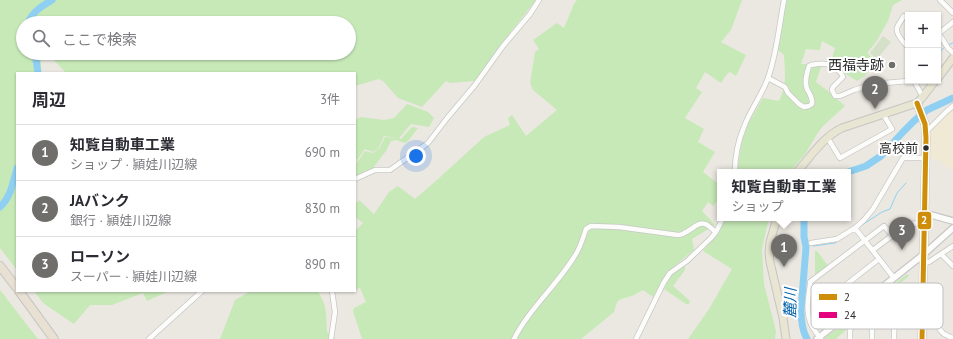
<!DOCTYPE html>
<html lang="ja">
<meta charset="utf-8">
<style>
:root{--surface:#fff;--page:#f2f2f3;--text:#2b2b33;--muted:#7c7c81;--line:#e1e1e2;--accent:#6f6e6b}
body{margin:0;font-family:"PT Sans","Noto Sans JP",sans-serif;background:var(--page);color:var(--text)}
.controls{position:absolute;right:12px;top:12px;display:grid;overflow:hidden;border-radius:0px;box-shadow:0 1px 3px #0004}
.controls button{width:36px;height:36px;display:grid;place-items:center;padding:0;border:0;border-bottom:1px solid var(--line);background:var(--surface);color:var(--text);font:20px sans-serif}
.you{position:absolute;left:416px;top:156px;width:14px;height:14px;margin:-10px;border:3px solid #fff;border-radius:50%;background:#1a73e8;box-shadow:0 0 0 6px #1a73e833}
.badge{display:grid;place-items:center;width:26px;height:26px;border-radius:50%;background:var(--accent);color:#fff;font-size:13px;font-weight:700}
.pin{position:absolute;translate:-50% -33px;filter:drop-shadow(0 1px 2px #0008)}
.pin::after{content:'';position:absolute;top:21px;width:14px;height:12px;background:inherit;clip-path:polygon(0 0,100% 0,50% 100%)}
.popup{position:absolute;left:717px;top:169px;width:134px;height:52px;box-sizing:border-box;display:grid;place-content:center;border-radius:0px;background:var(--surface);filter:drop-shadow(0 1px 3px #0005);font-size:13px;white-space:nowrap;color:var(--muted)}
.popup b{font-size:15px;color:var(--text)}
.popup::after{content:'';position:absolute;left:50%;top:100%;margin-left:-8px;border:8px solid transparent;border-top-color:var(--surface)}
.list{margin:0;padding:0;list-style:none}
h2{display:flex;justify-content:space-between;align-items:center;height:52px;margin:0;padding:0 16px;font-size:17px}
h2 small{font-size:13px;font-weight:400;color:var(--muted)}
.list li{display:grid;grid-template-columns:26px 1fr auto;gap:12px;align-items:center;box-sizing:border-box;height:56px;padding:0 16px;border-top:1px solid var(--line)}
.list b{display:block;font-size:15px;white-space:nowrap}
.list p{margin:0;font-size:13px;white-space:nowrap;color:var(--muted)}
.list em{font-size:13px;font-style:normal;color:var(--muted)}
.icon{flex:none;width:22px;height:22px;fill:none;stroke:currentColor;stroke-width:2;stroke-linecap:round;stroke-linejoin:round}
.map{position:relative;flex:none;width:953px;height:339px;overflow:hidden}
.search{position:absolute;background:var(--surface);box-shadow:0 1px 3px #0004;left:16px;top:16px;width:340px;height:44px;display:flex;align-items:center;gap:10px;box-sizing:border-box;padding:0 14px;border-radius:22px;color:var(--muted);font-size:15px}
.panel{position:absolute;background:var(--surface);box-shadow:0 1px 3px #0004;left:16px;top:72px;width:340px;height:220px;border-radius:0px}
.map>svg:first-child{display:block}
</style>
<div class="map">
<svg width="953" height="339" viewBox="0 0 953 339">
<rect width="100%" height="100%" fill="#ebe8e1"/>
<!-- education -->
<path fill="#efe9d5" d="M953 108V171L942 164 941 161 930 159V137L932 127Z"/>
<!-- green -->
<path fill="#c7e9b8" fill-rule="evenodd" d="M0 0H536L499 47 480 75 474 81 450 83 446 81 422 107 398 98 384 82 379 79 355 86V73H66L48 54 41 56V73H17V270L0 248ZM23 23H349V53H23Z
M577 0H742L731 30 721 42 746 55 736 76 730 72 727 74 721 83 705 72 696 88 702 92 685 118 704 129 698 142 715 152 703 172 720 185V198L713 206 708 202 702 211 715 225 692 239 694 250 667 272 653 297 643 290 632 296 621 299 617 302 614 312 581 339H362L353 311 354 308 366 302 360 288 355 290V231L363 223 355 217V204L359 200 374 214 389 192 398 186 415 199 438 179 484 137 510 125 508 118 512 115 526 136 557 110 533 90 530 83 535 52 539 49 533 40 557 23 564 28 574 4Z
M786 0H902L893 5 888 21 876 42 867 53 876 61 865 76 857 81 841 71 832 58 835 48 822 41 820 50 806 49 801 64H817L821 67 816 82 828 91 845 106 823 126 817 134 806 153 790 172H737L742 140 748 124 763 98 779 101C787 83 785 74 784 55L778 50Z
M407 104 428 112 434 118 429 127 411 124 399 138 401 139 412 127 418 128 408 141 405 143 396 140 391 141 386 151 373 168 355 176V165L365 151 373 153 379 149 385 137 399 138 384 136 378 149 373 152 365 149 355 163V120L361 117 384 120 394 118Z
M726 218H769L762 249 764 284 776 331 775 339H688L709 309 732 269 703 251 717 234Z
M815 251H817L828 266 815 276Z
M685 265V270L673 286 688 299 690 301 689 304H686L664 289 672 274Z
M907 274 909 276 865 313 836 339H824L825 338Z
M0 290 38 339H0Z
M34 291H169L147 301 143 293 112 305H90L74 324 43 303Z
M251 291H318L324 303 326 312 327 332 336 339H220L235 300Z"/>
<!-- cemetery -->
<path fill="#d5e0c8" d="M883 36 891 42 877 59 870 53Z"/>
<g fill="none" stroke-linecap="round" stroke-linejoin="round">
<!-- stream -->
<path stroke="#8fd0f2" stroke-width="1" d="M948 45 953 43
M938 53 945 47
M859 227 882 212 890 209 897 193 906 183
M813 246 835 243 848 235
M806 247 809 246"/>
<!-- river -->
<path stroke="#8fd0f2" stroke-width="7" d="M28 23C32 12 42 6 52 0
M35 53 38 73
M848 172 866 166 881 156 903 132 914 121 927 110 953 98
M0 207C11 197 13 182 17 168
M804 218V237L806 247 801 310C801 320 802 330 807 339"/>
<defs>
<path id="minor" d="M940 0 953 13
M904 16C902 20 898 24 897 28 895 34 904 43 908 47
M938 34 953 22
M939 34 948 48 953 53
M768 78 785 87 788 93 799 104 804 107 809 106 812 104C813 98 810 95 807 89 804 81 807 73 809 66L811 65C816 64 821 63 825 64 831 64 841 71 843 77L833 87 832 90 835 96H840L854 90 874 84 908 81
M914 81 923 97
M926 132 947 111 953 106
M827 137 840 158 892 129 883 114
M735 172C735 158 738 141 744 127 750 110 762 95 768 78 777 53 779 26 784 0
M355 179 375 170H390L428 143 448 117 475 85 503 46 530 14 539 0
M811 243 837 239 855 228
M873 250 905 226 909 224 924 223
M941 254 953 246
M923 263 929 262 941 254 953 266
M894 278 855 228 864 220 873 209 903 158H925
M810 285C808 299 805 313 812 326 814 330 818 335 821 339
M824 302 879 259
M923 311C936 314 934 325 942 332 944 335 950 337 953 338
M839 321 810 285V282L884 226 892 235
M149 339 202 291
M331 339 335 312 332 291
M514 339C529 309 557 285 574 257 580 249 583 238 586 229L591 226 619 227 678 235C679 235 684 234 684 233 691 231 698 221 705 224 709 225 712 230 716 232
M636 339 664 282 670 273 687 261 711 238 716 232 723 218
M850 339V329L865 315 923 316
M872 339V315
M894 339 895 294"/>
<path id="tertiary" d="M924 213 953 221
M817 339 924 254 953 228"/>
<path id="primary" d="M938 78 953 58
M917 103 925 124 926 138 922 339
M797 172C811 156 823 137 842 128L917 103 921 99 935 81
M777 218 770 242 769 252 770 262 783 318 786 339"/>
<path id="motorway" d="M0 266 17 288
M19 291 54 339"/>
</defs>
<!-- minor casing -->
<use href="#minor" stroke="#c8c7c7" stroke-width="6"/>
<!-- tertiary casing -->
<use href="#tertiary" stroke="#c8c7c7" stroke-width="8"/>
<!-- primary casing -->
<use href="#primary" stroke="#c6c5c2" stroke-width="9"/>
<!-- motorway casing -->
<use href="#motorway" stroke="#c6c5c2" stroke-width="10"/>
<!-- minor -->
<use href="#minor" stroke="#fcfcfa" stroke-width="4.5"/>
<!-- tertiary -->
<use href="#tertiary" stroke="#fcfcfa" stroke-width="5.5"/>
<!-- primary -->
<use href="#primary" stroke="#e8e5d3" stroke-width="7"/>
<!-- motorway -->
<use href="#motorway" stroke="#e9e0d4" stroke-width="8"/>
<defs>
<path id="bus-1" d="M917 103 925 124 926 138 922 339"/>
</defs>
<!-- bus-1 casing -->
<use href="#bus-1" stroke="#fff" stroke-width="8"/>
<!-- bus-1 -->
<use href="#bus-1" stroke="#ce8e09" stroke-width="5"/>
</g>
<!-- markers -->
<circle fill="#6f6e6b" stroke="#fff" stroke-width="1.5" cx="892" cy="65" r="4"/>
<circle fill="#2c2c2c" stroke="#fff" stroke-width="1.5" cx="926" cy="148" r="3.5"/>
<g text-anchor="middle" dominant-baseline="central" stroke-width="4" stroke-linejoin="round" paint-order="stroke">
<!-- bus labels -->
<g font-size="13" fill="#2c2c2c" stroke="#fff" text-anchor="end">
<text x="918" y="148">高校前</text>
</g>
<!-- poi labels -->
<g font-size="14" fill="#2c2c2c" stroke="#fff" text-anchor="end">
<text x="884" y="65">西福寺跡</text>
</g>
<!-- water labels -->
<g font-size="15" font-style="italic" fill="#0261ab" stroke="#fff">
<text transform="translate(790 303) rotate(-89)">麓川</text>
</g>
</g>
<!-- legend -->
<rect x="811" y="283" width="132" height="46" rx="6" fill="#fff" stroke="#c0c0c0" stroke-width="1"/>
<rect x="819" y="294" width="18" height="6" fill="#ce8e09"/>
<rect x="819" y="312" width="18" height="6" fill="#e5007d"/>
<g font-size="11" fill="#2c2c2c">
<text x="844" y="301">2</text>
<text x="844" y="319">24</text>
</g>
<rect stroke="#fff" stroke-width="1.5" x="917" y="211" width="15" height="19" rx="4" fill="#ce8e09"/>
<g font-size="11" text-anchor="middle" font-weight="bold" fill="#fff">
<text x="924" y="224">2</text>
</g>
</svg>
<div class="controls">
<button>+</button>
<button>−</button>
</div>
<div class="you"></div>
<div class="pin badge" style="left:784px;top:267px">1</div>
<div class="popup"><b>知覧自動車工業</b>ショップ</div>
<div class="pin badge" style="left:875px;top:109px">2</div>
<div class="pin badge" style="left:902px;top:250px">3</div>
<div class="search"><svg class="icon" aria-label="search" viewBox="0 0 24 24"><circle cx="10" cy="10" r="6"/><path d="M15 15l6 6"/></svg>ここで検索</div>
<section class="panel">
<h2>周辺<small>3件</small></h2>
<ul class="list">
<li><span class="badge">1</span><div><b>知覧自動車工業</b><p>ショップ · 頴娃川辺線</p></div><em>690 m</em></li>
<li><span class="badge">2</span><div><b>JAバンク</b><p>銀行 · 頴娃川辺線</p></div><em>830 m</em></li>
<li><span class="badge">3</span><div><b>ローソン</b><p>スーパー · 頴娃川辺線</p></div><em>890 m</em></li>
</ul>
</section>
</div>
